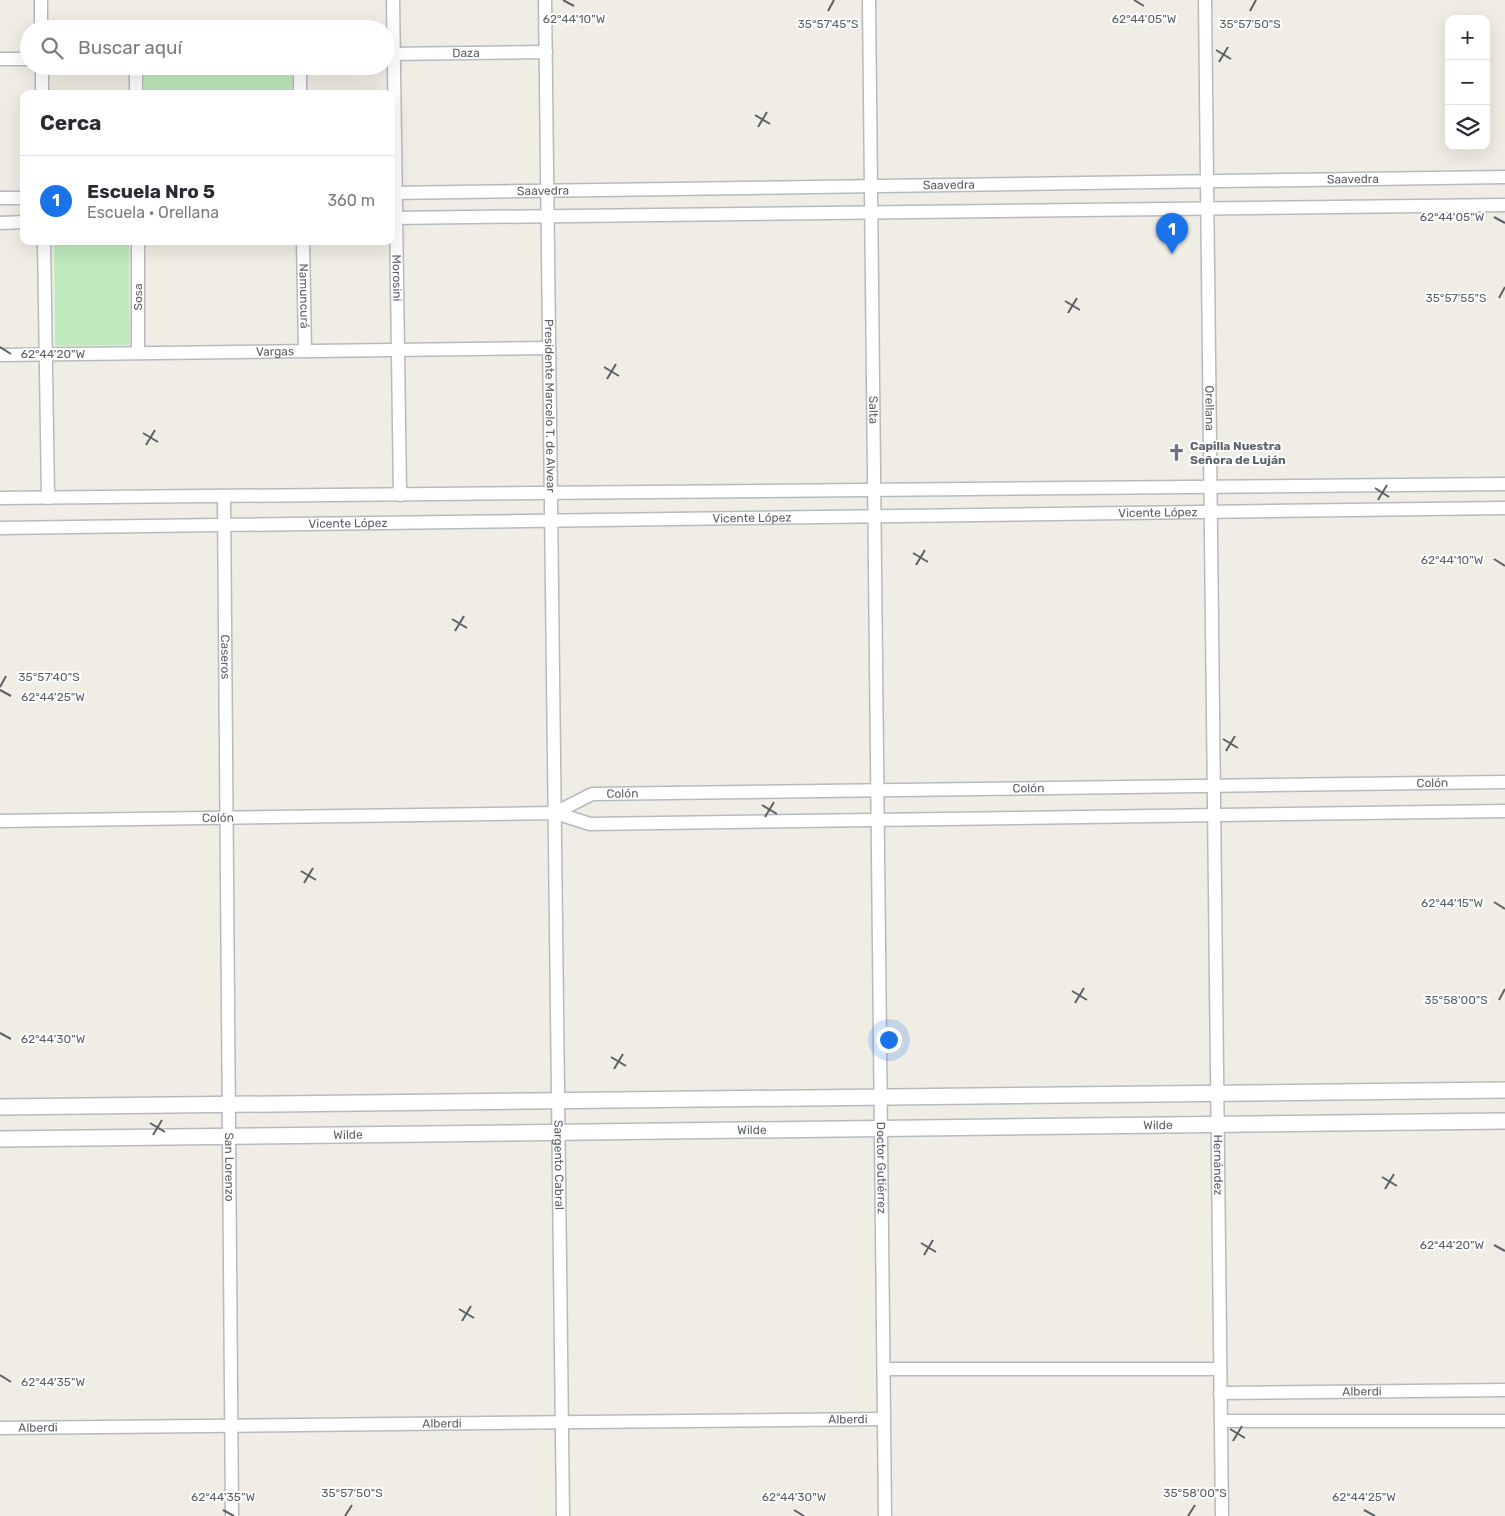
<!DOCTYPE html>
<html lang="es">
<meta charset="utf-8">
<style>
:root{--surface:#fff;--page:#f7f7f7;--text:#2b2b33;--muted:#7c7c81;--line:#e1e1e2;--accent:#1a73e8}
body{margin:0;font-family:Rubik,sans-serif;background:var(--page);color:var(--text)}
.controls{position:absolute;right:15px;top:15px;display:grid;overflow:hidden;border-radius:10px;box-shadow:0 5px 20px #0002}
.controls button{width:45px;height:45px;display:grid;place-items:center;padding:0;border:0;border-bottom:1px solid var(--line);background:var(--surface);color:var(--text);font:25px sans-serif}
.you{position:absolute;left:888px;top:1039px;width:18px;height:18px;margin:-12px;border:4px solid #fff;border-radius:50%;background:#1a73e8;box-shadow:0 0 0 8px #1a73e833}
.badge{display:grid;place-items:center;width:32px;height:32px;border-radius:50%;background:var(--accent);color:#fff;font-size:16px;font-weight:700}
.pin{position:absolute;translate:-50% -41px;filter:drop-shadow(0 1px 2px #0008)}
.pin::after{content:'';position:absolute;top:26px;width:18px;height:15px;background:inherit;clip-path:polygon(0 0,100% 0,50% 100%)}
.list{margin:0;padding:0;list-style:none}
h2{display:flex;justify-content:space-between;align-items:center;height:65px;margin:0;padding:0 20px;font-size:21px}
h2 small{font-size:16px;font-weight:400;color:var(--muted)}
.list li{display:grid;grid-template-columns:32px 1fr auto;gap:15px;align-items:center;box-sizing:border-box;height:90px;padding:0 20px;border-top:1px solid var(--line)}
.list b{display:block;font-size:19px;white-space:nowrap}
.list p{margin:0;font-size:16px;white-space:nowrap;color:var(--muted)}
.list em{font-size:16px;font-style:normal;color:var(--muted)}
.icon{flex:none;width:28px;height:28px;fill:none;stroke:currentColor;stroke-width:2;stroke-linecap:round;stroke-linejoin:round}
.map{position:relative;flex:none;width:1505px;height:1516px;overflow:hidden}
.search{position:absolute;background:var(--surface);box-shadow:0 5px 20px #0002;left:20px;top:20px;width:375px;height:55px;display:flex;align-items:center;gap:12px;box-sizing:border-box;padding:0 18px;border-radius:28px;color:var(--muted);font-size:19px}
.panel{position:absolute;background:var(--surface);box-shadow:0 5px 20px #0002;left:20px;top:90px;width:375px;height:155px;border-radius:10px}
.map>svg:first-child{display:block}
</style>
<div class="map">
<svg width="1505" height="1516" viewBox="0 0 1505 1516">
<rect width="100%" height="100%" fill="#f0ede4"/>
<!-- green -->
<path fill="#bfeabe" d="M144 66H292V94H144Z
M54 241H129L130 345 55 346Z"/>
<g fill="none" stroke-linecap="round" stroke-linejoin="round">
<defs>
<g id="minor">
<path d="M41 0V29"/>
<path id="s1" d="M393 0 400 495"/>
<path id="s2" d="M545 0 563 1516"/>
<path id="s3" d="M869 0 885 1516"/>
<path id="s4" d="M1205 0 1222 1516"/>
<path id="s5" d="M386 54 546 52"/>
<path d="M0 59H29"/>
<path d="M42 66V94"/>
<path d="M136 66V94"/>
<path d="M300 66V94"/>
<path id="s6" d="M391 193 1505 177"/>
<path d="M0 198H24"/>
<path d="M391 218 1505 205"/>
<path d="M0 223 24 222"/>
<path d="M44 241 48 498"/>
<path d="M138 241V353"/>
<path id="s7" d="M303 241 305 351"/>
<path id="s8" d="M0 355 549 348"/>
<path id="s9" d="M224 496 232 1516"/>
<path d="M0 498 1505 484"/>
<path id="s10" d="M0 528 1505 508"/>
<path id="s11" d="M555 813 592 794 1505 782"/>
<path id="s12" d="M0 821 555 813 590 824 1505 811"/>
<path d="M884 1369H1220"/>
<path id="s13" d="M1220 1393 1505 1390"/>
<path d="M1221 1421H1505"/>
<path id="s14" d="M0 1428 884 1419"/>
</g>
<g id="tertiary">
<path d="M0 1107 1505 1090"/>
<path id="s15" d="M0 1139 1505 1121"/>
</g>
</defs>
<!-- minor casing -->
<use href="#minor" stroke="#b6babf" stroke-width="15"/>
<!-- tertiary casing -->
<use href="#tertiary" stroke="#b6babf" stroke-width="18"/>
<!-- minor -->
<use href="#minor" stroke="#fff" stroke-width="12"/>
<!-- tertiary -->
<use href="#tertiary" stroke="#fff" stroke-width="15"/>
</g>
<!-- ticks -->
<path fill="none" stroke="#5c6166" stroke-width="2" d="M563 0 574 6M1134 0 1144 6M828 11 834 0M1250 11 1256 0M1216 50 1231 59M1219 62 1228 47M755 115 770 124M758 127 767 112M1494 217 1505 223M1499 298 1505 287M1065 301 1080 310M1068 313 1077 298M0 347 11 354M604 367 619 376M607 379 616 364M143 433 158 442M146 445 155 430M1375 488 1389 497M1378 500 1387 485M913 553 928 562M1494 559 1505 566M916 565 925 550M452 619 467 628M455 631 464 616M0 687 6 676M0 690 11 696M1223 739 1238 748M1226 751 1235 736M762 805 777 814M765 817 774 802M301 871 316 880M304 883 313 868M1494 902 1505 909M1072 991 1087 1000M1499 1000 1505 989M1075 1003 1084 988M0 1033 11 1039M611 1057 626 1066M614 1069 623 1054M150 1123 165 1132M153 1135 162 1120M1382 1177 1397 1186M1385 1189 1394 1174M921 1243 936 1252M1494 1245 1505 1251M924 1255 933 1240M459 1309 474 1318M462 1321 471 1306M0 1375 11 1382M1230 1429 1245 1438M1233 1441 1242 1426M223 1510 234 1516M794 1510 804 1516M1364 1510 1375 1516M345 1516 352 1505M1188 1516 1195 1505"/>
<!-- icons -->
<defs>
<symbol id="church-bare" viewBox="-9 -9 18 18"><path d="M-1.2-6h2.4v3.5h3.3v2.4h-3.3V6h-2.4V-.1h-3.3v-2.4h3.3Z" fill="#6b7280" stroke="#fff" stroke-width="2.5" paint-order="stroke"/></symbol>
</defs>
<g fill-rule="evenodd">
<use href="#church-bare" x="1164" y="440" width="25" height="25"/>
</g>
<g text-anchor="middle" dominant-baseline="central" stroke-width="4" stroke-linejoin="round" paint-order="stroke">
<!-- street labels -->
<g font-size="12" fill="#5c6166" stroke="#fff">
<text stroke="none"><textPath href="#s5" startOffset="80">Daza</textPath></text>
<text stroke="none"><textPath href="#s6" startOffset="962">Saavedra</textPath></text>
<text stroke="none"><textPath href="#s6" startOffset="558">Saavedra</textPath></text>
<text stroke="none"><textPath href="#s6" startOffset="152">Saavedra</textPath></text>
<text stroke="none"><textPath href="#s1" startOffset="278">Morosini</textPath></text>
<text stroke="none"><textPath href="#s7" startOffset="55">Namuncurá</textPath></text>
<text transform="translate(138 297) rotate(-90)">Sosa</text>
<text stroke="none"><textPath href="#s8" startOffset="275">Vargas</textPath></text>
<text stroke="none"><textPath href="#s2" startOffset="406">Presidente Marcelo T. de Alvear</textPath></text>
<text stroke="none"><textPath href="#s4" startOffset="408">Orellana</textPath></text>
<text stroke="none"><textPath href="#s3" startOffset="410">Salta</textPath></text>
<text stroke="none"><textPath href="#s10" startOffset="1158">Vicente López</textPath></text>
<text stroke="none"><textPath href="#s10" startOffset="752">Vicente López</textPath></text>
<text stroke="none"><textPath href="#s10" startOffset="348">Vicente López</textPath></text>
<text stroke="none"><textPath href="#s9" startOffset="161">Caseros</textPath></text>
<text stroke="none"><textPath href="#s11" startOffset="882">Colón</textPath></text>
<text stroke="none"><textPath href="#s11" startOffset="478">Colón</textPath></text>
<text stroke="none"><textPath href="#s11" startOffset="72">Colón</textPath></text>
<text stroke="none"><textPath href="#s12" startOffset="218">Colón</textPath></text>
<text stroke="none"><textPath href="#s15" startOffset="1158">Wilde</textPath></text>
<text stroke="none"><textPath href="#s15" startOffset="752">Wilde</textPath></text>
<text stroke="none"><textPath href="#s15" startOffset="348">Wilde</textPath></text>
<text stroke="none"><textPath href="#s2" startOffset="1165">Sargento Cabral</textPath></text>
<text stroke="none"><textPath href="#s4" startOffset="1165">Hernández</textPath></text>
<text stroke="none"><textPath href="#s9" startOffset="671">San Lorenzo</textPath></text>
<text stroke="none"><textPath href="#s3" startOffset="1168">Doctor Gutiérrez</textPath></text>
<text stroke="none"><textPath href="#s13" startOffset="142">Alberdi</textPath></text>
<text stroke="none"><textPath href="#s14" startOffset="848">Alberdi</textPath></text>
<text stroke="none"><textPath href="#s14" startOffset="442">Alberdi</textPath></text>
<text stroke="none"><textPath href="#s14" startOffset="38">Alberdi</textPath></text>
</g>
<!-- worship labels -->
<g font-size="12" font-weight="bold" fill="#5b616d" stroke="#fff" text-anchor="start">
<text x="1190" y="446">Capilla Nuestra<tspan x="1190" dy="14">Señora de Luján</tspan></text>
</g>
</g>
<g font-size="12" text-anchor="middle" fill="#5c6166" stroke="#fff" stroke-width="4" stroke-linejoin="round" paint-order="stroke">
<text x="1144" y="23">62°44'05"W</text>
<text x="574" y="23">62°44'10"W</text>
<text x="828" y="28">35°57'45"S</text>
<text x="1250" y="28">35°57'50"S</text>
<text x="1452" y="221">62°44'05"W</text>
<text x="1456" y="302">35°57'55"S</text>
<text x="53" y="358">62°44'20"W</text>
<text x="1452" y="564">62°44'10"W</text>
<text x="49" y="681">35°57'40"S</text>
<text x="53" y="701">62°44'25"W</text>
<text x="1452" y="907">62°44'15"W</text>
<text x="1456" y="1004">35°58'00"S</text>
<text x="53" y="1043">62°44'30"W</text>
<text x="1452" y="1249">62°44'20"W</text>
<text x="53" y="1386">62°44'35"W</text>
<text x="352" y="1497">35°57'50"S</text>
<text x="1195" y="1497">35°58'00"S</text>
<text x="223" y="1501">62°44'35"W</text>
<text x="794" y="1501">62°44'30"W</text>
<text x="1364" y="1501">62°44'25"W</text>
</g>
</svg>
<div class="controls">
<button>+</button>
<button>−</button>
<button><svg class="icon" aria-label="layers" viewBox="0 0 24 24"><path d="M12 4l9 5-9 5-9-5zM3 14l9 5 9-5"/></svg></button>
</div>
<div class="you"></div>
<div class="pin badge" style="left:1172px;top:254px">1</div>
<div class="search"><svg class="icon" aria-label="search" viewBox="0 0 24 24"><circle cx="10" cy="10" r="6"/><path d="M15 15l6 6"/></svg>Buscar aquí</div>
<section class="panel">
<h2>Cerca<small></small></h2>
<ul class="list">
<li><span class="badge">1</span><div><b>Escuela Nro 5</b><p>Escuela · Orellana</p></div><em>360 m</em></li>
</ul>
</section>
</div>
